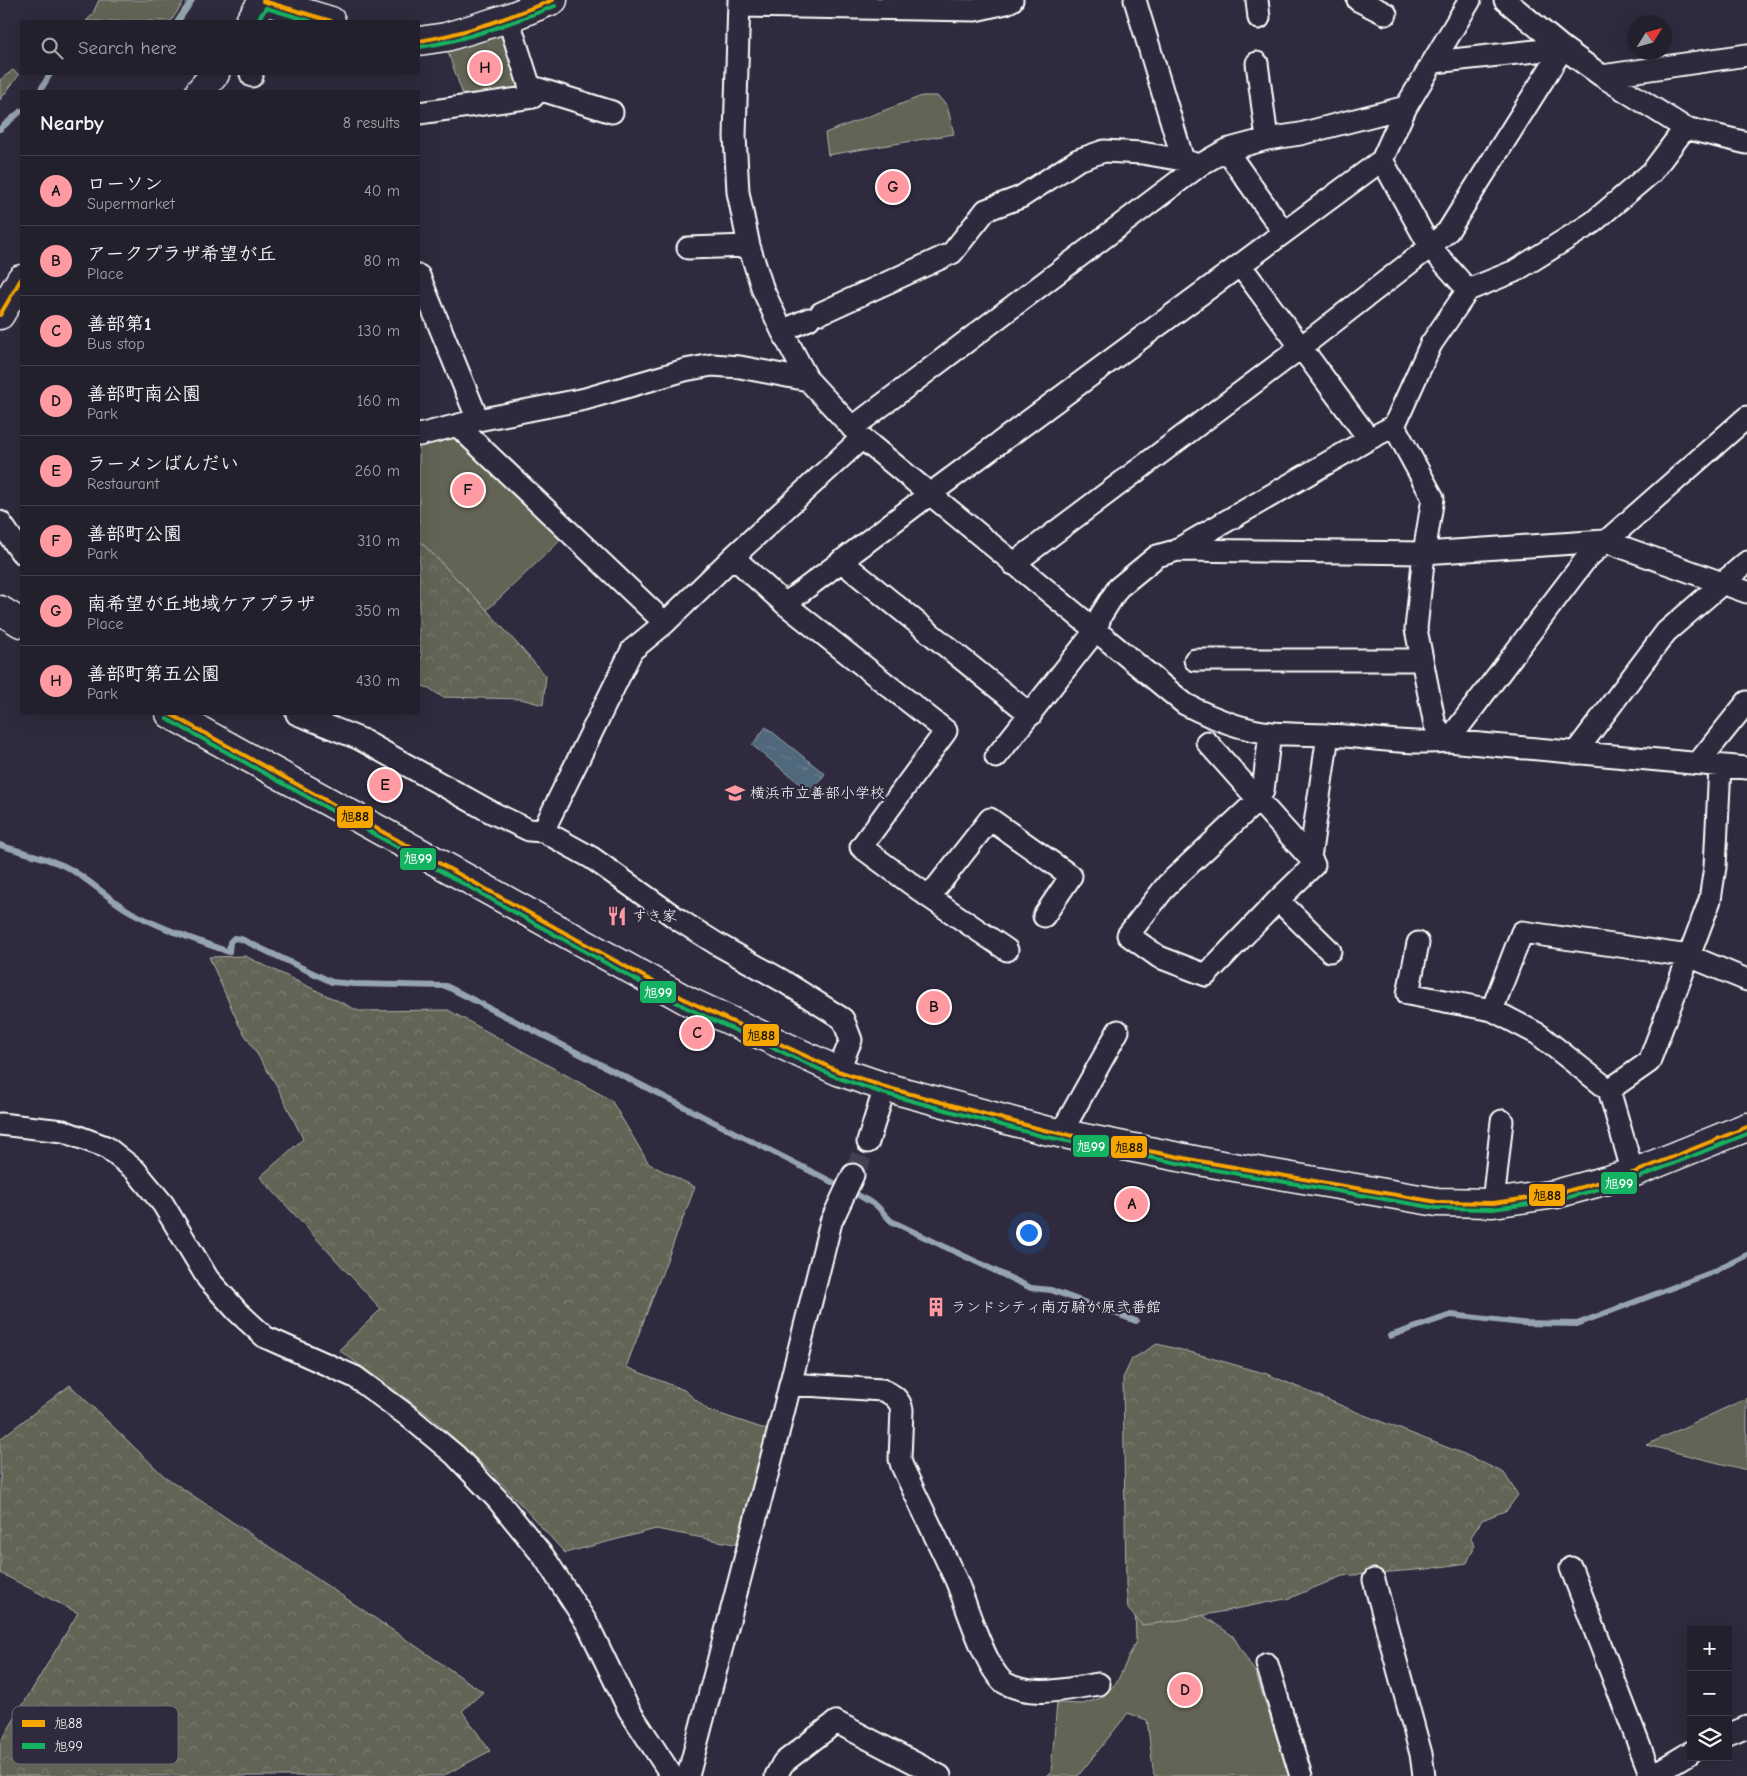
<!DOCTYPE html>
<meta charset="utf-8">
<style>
:root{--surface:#23202e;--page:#2f2d3a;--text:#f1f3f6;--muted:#a3a3aa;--line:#403e4a;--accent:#ff9aa2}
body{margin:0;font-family:"Comic Neue","Klee One",sans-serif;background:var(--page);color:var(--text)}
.controls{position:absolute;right:15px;bottom:15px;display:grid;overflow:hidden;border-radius:0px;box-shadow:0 5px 20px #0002}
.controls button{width:45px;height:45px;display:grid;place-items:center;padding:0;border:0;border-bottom:1px solid var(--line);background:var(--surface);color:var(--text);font:25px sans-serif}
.compass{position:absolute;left:1627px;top:15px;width:45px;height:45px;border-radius:50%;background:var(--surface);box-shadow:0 5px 20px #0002;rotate:53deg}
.you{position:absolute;left:1028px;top:1232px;width:18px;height:18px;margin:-12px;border:4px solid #fff;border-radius:50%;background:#1a73e8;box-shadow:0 0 0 8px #1a73e833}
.badge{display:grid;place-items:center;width:32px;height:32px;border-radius:50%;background:var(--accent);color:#111;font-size:16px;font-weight:700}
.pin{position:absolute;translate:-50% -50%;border:2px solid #fff;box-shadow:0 1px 5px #0006}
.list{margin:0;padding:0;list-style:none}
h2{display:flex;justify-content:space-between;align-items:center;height:65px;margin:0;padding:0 20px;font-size:21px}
h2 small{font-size:16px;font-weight:400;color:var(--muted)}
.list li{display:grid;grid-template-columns:32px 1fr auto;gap:15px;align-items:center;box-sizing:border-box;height:70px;padding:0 20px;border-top:1px solid var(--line)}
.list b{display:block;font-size:19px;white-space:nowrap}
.list p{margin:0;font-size:16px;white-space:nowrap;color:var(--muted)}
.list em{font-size:16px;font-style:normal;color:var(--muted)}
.icon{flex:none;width:28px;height:28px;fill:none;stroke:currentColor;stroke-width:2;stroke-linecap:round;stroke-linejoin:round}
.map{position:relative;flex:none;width:1747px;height:1776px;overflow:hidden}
.search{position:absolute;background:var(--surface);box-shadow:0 5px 20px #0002;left:20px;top:20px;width:400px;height:55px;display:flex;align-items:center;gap:12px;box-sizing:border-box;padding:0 18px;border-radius:0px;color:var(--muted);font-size:19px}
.panel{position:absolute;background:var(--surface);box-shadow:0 5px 20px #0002;left:20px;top:90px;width:400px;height:625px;border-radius:0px}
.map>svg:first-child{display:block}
</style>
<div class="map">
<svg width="1747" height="1776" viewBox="0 0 1747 1776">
<defs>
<pattern id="forest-crowns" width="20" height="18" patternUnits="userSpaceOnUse" patternTransform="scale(1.25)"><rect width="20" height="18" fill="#636456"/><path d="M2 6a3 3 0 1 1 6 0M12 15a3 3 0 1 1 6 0" fill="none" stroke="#7a7b6f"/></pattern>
<pattern id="water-ripples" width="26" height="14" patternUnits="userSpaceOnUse" patternTransform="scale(1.25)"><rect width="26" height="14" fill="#50677b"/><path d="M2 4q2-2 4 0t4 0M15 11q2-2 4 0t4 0" fill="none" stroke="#6a7e8f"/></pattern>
</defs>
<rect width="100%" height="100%" fill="#2f2a3d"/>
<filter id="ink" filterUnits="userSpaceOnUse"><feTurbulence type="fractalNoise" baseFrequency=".02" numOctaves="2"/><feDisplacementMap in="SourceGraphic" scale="10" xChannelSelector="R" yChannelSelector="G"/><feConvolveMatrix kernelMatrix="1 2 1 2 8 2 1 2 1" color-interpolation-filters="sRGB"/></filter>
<g filter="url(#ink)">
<!-- green -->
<path fill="#636456" stroke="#b1b2aa" d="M99 0H185L171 21H86L92 15Z
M497 33 508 41 522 87 516 93 465 101 447 49Z
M922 96H937L947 105 954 134 828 155 825 133Z
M457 432 565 536 487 610 419 540V437Z
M1747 1398V1470L1646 1445Z
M1135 1605 1201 1614 1233 1636 1256 1674 1289 1776H1154L1147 1720 1128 1713 1078 1776H1047L1051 1772 1057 1703 1083 1704 1103 1697 1117 1682 1136 1641Z"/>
<!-- forest -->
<path fill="url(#forest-crowns)" stroke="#b1b2aa" d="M13 70 19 75 0 100V80Z
M419 540 487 610 546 676 543 705 521 699 442 697 429 688 419 685V662L422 656 419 647Z
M245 956 359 1011 448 1010 611 1100 649 1164 695 1187 626 1367 684 1390 708 1410 768 1430 739 1545 656 1529 565 1553 492 1473 431 1417 339 1350 381 1309 260 1177 303 1139 277 1086 239 1025 209 957Z
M1157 1344 1190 1352 1267 1374 1359 1413 1464 1454 1504 1473 1518 1495 1507 1510 1482 1520 1471 1537 1474 1547 1467 1563 1427 1569 1342 1576 1290 1598 1175 1621 1142 1625 1128 1609 1126 1585 1123 1378 1132 1359Z
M70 1385 164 1476 338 1593 483 1692 462 1711 490 1751 443 1776H0V1743L78 1613 0 1573V1439Z"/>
<!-- water -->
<path fill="url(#water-ripples)" stroke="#96a4b0" d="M766 727 825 774 810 792 752 745Z"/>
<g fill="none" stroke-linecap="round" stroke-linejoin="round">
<!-- stream -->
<path stroke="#96a4b0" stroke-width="6" d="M178 21 192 0
M40 91 50 74
M0 129 21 111
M0 845C20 852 42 856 62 865 87 876 106 898 131 912 162 929 196 940 229 952L230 942 234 938 241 939 332 982 354 984 446 986 834 1183
M853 1192 877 1206 891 1221 1031 1288 1051 1290 1136 1321
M1390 1336 1451 1315 1522 1323 1577 1324 1713 1272 1747 1255"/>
<!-- street-tunnel -->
<path stroke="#443f50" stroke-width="21" stroke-dasharray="21 11" stroke-linecap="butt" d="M853 1175 868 1142"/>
<defs>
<path id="street" d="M739 0 735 136 738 192 749 246 763 290 782 331 808 380 862 438 1185 704C1212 718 1241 730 1272 733 1296 735 1320 734 1345 736 1379 739 1413 744 1448 741L1747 768
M1135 0 1183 160 1195 164
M1257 0 1259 18
M1358 0 1386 14
M1505 0 1563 48 1602 76 1685 128 1747 143
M739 6 975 10 1006 3 1012 0
M1434 62 1563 48
M1257 63 1267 139
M251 74 252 76
M1602 76 1747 55
M529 86 612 112
M419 113 533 97 508 18
M1226 150 1283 231
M1382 160 1430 247 1468 290 1515 271 1592 223 1652 172 1685 128
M688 248 749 246
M1240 265 1369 439
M419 276 478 420
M821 313 952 253 986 210 1021 197 1078 160 1104 151 1142 153 1183 160
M782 331 809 319
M458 426 665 623
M1394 426 1433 498 1424 553 1416 629 1435 725 1448 741 1586 559 1747 417
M852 428 1200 165 1226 150 1267 139 1300 134 1406 107
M419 435 478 420 585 399 685 370 712 365 740 367 808 380
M0 522 21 552
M1178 549 1369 439 1394 426 1431 344 1468 290
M733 557 785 604 946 731 861 847 929 897 1007 950
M841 561 1031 715
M1013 564 1300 348 1430 247 1448 231 1563 48
M785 604 930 494 1382 160 1406 107 1470 0
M1195 660H1422
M297 714 360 739 491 812 529 830 543 831 592 858 679 920 717 944 783 981 843 1019 851 1040 838 1071
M1207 742 1255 796 1258 800 1310 858 1314 865 1278 900 1206 975 1159 957 1128 935 1167 885 1258 800 1263 791 1270 733
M1575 753 1666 632 1747 562
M996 757 1096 630 1101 615 1118 588 1157 556 1178 550 1424 553 1605 541 1747 592
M1698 763 1747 702
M543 831 632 650 665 623 733 557 862 438
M1310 858 1328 735
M929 897 990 819 1071 876 1044 916
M1278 900 1330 951
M1418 943 1408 994 1492 1010
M1609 1090 1649 1062 1710 900 1715 867 1720 766
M0 1124 63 1131 106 1147 135 1170 163 1204 208 1279 237 1311 265 1337 355 1377 408 1416 455 1455 497 1499 544 1557 588 1625 629 1710 672 1776
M1061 1133 1118 1031
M868 1142 885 1087
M1633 1173 1609 1090 1538 1034 1492 1010 1522 932 1689 956 1747 980
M1493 1203 1502 1121
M790 1384 882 1390C892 1394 900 1399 902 1410L900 1459 902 1466C920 1504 938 1542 956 1580 966 1603 986 1671 1005 1683 1033 1699 1069 1688 1099 1684
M1571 1568 1651 1776
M1374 1580 1421 1754 1424 1776
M1267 1664 1301 1776
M1728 1735 1747 1727
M688 1776 776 1441 831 1222 853 1175
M776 1776 783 1763 836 1722 940 1776
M1651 1776 1691 1752"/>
<path id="secondary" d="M262 0 331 21
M250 21 263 1
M419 41 446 37 508 18 553 0
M200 91 215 74
M0 315 21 279
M0 610 21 623
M170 714 688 1001 838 1071 885 1087 1044 1130 1199 1161 1437 1202 1493 1203 1556 1194 1633 1173 1747 1127"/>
</defs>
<!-- street casing -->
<use href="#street" stroke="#fff" stroke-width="25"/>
<!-- secondary casing -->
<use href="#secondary" stroke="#fff" stroke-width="31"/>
<!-- street -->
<use href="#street" stroke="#2f2a3d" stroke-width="21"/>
<!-- secondary -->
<use href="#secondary" stroke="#2f2a3d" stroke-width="28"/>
<defs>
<path id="bus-1" d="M263 1 331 21
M419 41C466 34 509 17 553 0
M0 315 21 279
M170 714 688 1001 838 1071 885 1087 1044 1130 1199 1161 1437 1202 1493 1203 1556 1194 1633 1173 1747 1127"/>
<path id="bus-2" d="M257 21 266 8 310 21
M420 47C467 40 511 23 555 6
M167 719 685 1007 836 1077 883 1093 1042 1136 1198 1167 1436 1208 1493 1209 1558 1200 1635 1179 1747 1134"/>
</defs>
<!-- bus-1 casing -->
<use href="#bus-1" stroke="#2f2a3d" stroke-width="8"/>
<!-- bus-2 casing -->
<use href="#bus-2" stroke="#2f2a3d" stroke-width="8"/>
<!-- bus-1 -->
<use href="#bus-1" stroke="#f7a600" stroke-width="4"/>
<!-- bus-2 -->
<use href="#bus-2" stroke="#13b361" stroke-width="4"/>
</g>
</g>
<!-- icons -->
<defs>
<symbol id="school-bare" viewBox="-9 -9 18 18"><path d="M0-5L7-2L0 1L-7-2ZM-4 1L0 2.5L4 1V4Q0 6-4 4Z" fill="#ff9aa2" stroke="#2f2a3d" stroke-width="2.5" paint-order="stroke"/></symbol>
<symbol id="restaurant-bare" viewBox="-9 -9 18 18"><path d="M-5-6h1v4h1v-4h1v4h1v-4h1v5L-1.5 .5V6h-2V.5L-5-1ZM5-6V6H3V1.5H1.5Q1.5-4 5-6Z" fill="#ff9aa2" stroke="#2f2a3d" stroke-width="2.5" paint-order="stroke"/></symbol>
<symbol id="building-bare" viewBox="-9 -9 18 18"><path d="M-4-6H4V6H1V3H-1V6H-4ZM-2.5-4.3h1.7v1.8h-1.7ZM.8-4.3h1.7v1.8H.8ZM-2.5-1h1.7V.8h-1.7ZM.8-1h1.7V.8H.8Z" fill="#ff9aa2" stroke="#2f2a3d" stroke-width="2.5" paint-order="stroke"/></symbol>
</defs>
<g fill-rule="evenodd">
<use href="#school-bare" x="721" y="779" width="28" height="28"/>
<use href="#restaurant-bare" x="603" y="902" width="28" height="28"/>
<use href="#building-bare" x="922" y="1293" width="28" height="28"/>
</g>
<g text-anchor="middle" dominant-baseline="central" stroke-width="4.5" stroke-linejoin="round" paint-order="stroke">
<!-- poi labels -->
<g font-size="15" fill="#fff" stroke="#2f2a3d" text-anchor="start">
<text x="750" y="793">横浜市立善部小学校</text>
<text x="632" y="916">すき家</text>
<text x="951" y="1307">ランドシティ南万騎が原弐番館</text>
</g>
</g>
<!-- legend -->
<rect x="12" y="1706" width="166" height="58" rx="8" fill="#2f2a3d" stroke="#6d6a77" stroke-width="1"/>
<rect x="22" y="1720" width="23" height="7" fill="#f7a600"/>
<rect x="22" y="1743" width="23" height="6" fill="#13b361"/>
<g font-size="14" fill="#fff">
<text x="54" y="1728">旭88</text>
<text x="54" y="1751">旭99</text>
</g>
<g stroke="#2f2a3d" stroke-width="2">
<rect x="336" y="805" width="38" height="24" rx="5" fill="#f7a600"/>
<rect x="399" y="847" width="38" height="24" rx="5" fill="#13b361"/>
<rect x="639" y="980" width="38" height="24" rx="5" fill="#13b361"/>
<rect x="742" y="1023" width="38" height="24" rx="5" fill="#f7a600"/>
<rect x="1072" y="1134" width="38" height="24" rx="5" fill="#13b361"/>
<rect x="1110" y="1135" width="38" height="24" rx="5" fill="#f7a600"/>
<rect x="1600" y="1171" width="38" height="24" rx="5" fill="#13b361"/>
<rect x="1528" y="1183" width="38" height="24" rx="5" fill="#f7a600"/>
</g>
<g font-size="14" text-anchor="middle" font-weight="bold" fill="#fff">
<text x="418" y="863">旭99</text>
<text x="658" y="997">旭99</text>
<text x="1091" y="1151">旭99</text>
<text x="1619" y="1188">旭99</text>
</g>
<g font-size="14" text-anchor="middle" font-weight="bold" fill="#111">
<text x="355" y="821">旭88</text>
<text x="761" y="1040">旭88</text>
<text x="1129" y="1152">旭88</text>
<text x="1547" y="1200">旭88</text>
</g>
</svg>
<div class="controls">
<button>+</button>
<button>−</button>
<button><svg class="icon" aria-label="layers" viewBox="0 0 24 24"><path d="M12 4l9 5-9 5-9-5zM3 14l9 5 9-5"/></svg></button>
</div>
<svg class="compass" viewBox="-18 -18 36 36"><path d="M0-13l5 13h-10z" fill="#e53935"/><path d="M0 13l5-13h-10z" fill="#a3a3aa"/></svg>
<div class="you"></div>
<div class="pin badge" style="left:1132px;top:1204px">A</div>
<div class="pin badge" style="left:934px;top:1007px">B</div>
<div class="pin badge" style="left:697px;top:1033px">C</div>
<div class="pin badge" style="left:1185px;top:1690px">D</div>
<div class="pin badge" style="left:385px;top:785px">E</div>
<div class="pin badge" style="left:468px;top:490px">F</div>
<div class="pin badge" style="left:893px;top:187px">G</div>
<div class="pin badge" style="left:485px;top:68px">H</div>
<div class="search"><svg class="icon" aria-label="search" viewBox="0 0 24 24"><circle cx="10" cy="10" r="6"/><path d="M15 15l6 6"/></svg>Search here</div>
<section class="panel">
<h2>Nearby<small>8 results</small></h2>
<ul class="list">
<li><span class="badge">A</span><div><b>ローソン</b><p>Supermarket</p></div><em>40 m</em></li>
<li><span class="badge">B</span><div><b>アークプラザ希望が丘</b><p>Place</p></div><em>80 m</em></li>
<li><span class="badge">C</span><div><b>善部第1</b><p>Bus stop</p></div><em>130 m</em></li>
<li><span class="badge">D</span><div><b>善部町南公園</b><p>Park</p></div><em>160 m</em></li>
<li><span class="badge">E</span><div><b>ラーメンばんだい</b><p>Restaurant</p></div><em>260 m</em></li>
<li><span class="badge">F</span><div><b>善部町公園</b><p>Park</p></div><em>310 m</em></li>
<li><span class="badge">G</span><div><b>南希望が丘地域ケアプラザ</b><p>Place</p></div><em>350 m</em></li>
<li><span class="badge">H</span><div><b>善部町第五公園</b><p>Park</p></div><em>430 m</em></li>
</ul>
</section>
</div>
